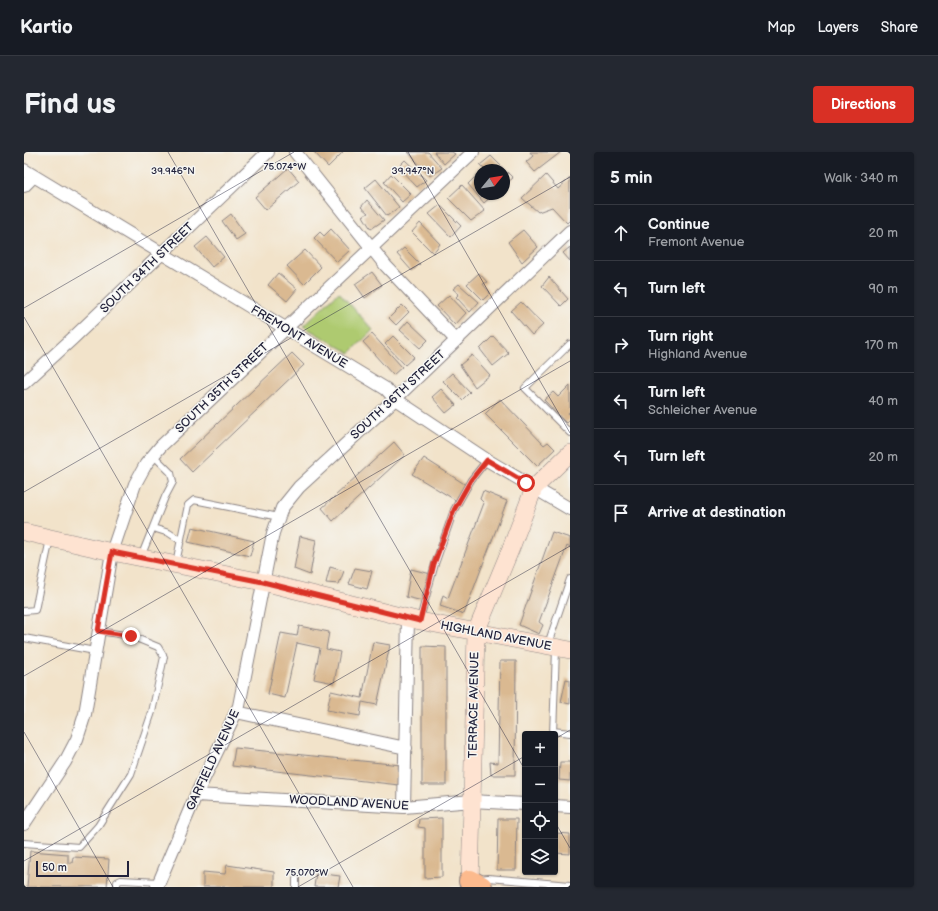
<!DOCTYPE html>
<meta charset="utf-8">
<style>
:root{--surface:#171b24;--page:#242831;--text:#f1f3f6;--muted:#9ea1a6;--line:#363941;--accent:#d93025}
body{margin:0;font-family:"Balsamiq Sans",sans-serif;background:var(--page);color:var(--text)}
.controls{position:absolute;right:12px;bottom:12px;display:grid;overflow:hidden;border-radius:4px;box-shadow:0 1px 3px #0004}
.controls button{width:36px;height:36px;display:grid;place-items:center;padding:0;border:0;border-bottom:1px solid var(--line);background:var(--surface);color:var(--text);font:20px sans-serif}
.compass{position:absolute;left:450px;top:12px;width:36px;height:36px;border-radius:50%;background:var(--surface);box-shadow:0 1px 3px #0004;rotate:60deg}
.scale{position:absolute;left:12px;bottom:10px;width:93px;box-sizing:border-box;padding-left:4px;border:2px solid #22223b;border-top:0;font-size:11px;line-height:14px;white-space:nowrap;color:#22223b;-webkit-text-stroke:3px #f6f6f2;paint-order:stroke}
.stop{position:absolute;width:12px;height:12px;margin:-9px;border:3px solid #d93025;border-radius:50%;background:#fff}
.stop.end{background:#d93025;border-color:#fff;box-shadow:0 1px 4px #0008}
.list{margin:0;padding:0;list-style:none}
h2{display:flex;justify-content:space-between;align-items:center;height:52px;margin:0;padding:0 16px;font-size:17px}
h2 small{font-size:13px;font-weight:400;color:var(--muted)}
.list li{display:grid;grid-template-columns:26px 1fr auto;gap:12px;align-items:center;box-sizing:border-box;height:56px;padding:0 16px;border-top:1px solid var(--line)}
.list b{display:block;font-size:15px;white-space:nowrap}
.list p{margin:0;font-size:13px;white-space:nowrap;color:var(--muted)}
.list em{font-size:13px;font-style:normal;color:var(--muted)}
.icon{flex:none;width:22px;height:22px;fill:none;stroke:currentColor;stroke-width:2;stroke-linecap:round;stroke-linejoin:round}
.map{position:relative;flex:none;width:546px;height:735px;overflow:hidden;border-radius:4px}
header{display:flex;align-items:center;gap:24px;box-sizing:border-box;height:56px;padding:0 20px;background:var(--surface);border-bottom:1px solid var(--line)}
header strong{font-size:19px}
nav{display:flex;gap:22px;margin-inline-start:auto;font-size:14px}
.intro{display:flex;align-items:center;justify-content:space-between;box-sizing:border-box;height:96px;padding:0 24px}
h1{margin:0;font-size:28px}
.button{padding:10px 18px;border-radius:4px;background:var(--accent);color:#fff;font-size:14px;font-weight:700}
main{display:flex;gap:24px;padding:0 24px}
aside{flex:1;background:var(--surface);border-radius:4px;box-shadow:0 1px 3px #0004}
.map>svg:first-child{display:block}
</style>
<header>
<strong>Kartio</strong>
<nav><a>Map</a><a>Layers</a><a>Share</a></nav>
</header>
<div class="intro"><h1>Find us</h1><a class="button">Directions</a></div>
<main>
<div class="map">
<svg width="546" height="735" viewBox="0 0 546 735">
<rect width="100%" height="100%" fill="#f6f6f2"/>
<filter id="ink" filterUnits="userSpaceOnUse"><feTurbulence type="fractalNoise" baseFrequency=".025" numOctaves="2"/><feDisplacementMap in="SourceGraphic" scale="8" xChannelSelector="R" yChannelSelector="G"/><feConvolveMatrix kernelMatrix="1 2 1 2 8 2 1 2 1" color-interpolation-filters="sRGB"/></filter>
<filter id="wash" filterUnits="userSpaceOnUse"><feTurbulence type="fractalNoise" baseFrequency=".012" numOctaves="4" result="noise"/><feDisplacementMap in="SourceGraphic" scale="16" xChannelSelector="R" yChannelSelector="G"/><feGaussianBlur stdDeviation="0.9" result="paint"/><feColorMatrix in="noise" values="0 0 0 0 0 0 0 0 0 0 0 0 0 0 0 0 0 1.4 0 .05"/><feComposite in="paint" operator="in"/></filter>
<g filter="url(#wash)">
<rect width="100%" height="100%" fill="#f2e3ca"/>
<!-- green -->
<path fill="#aeca70" stroke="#687656" d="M315 140 349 178 326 201 279 174Z"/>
<g id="blocks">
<!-- building -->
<path fill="#dab991" d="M290 0H319L304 15Z
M384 0H404L418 16 406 24Z
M410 0H428L431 2 420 12Z
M506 0H537L511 20 502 10 509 4Z
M467 4 489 26 480 33V18H461L456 13Z
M381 8 402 28 393 35 374 15Z
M264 16 275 29 242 58 231 45Z
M456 20V42H470L460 51 444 32Z
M367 22 387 42 378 50 360 30Z
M522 23 534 37 546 26V68L543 71 528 55 514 60 498 46Z
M352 27 375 55 363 64 341 36Z
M438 33 461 59 447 69 424 46Z
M343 48 360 68 347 77 339 64 344 61 337 55Z
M416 53 437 74 427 85 405 62Z
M207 62 221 82 212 88 198 69Z
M396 71 416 92 409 101 388 80Z
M307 77 326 98 313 110 290 86 296 80 300 84Z
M499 78 514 95 498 110 484 90Z
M183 85 200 105 188 115 171 95Z
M546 95V109L539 101Z
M380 96 396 112 388 119 373 102Z
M281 98 297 115 280 132 263 114Z
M348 120 358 133 341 146 331 132Z
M254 121 273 137 263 149 244 133Z
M455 121 463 130 459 132 466 141 459 148 443 132Z
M525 125 544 147 537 154 518 134Z
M435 132 455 150 446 160 432 145 435 142 429 137Z
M425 143 442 161 431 173 413 154Z
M497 150 519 173 508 183 487 159Z
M378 153 385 160 372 173 365 166Z
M384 169 404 188 396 196 376 178Z
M348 182 378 215 369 223 339 190Z
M369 184 390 205 381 213 361 192Z
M469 184 485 201 469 214 456 197Z
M268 201 280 213 168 320 156 307Z
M448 203 466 223 451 235 436 213Z
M428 221 446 240 438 248 419 229Z
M546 233V259L544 261 546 263V267L542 271 520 248 529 240 534 245Z
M417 237 432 253 422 261 408 245Z
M476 247 520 293 524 290 531 297 513 314 461 262Z
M370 290 381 303 309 369 298 356Z
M400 306 442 333 433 349 388 322Z
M459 339 483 349 440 462 416 454 419 443 424 446 460 351 456 347Z
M168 375 230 389 226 404 164 390Z
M528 380 546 386V396L543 394 515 470 519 473 515 482 495 473Z
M276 384 292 388 286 423 270 417Z
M306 415 320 419 315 432 302 431Z
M331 416 348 419 343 437 325 432Z
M387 417 407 422 399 449 382 445Z
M275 474 305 480 302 497 316 500 310 531 290 527 296 496 273 491 261 546 244 542 257 481 273 484Z
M349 490 366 493 353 553 338 550 336 564 303 558 307 539 338 546Z
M398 494 422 495V633H398Z
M476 509H492L491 623H467L466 610 474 611Z
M542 527 546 528V552L537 550Z
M211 596 377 613 375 633 208 614Z
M536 610H546V629L535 628Z
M418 666V725L401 726V676L394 675 395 667Z
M474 667H493L492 718H473Z
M531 681 546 682V702L531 701Z
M6 699 44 702V711H48L49 705 85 707 83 735H3Z
M203 713 250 720V735H179V720L201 722Z
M292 721 316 724 314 735H290Z"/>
</g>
</g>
<g filter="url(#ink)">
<use href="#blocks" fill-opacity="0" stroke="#8a8282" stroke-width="1"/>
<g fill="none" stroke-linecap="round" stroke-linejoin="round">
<defs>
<path id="lane" d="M546 192 501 236 546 281
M129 376 145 381 157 389
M117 405 141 345 149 330 147 321 129 303
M152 411 164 353 170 348 255 365
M0 459 11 458 26 387
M396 467 411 412 430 358 447 328 463 308
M0 486 71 499
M524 492 546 427
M529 579 546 581
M529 582 532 497
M0 691 55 695 74 674 107 622 128 560 140 505 134 495 107 484 75 479
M272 727V735
M456 727 464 726 546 733
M93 735V730L97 728 135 730"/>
<path id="street" d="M271 0 362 114 432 188
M0 18 362 237 371 247 463 308 546 357
M0 34 10 24
M0 231 48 187 244 0
M212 560 382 596
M172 643 380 655 448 649 501 652
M531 654 546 655
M380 655 384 466
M0 672 41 610 53 587 61 562 88 400 111 332 122 312 137 294 449 0
M133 735 172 643 215 554 249 381 258 356 275 335 371 247 546 79"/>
<path id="secondary" d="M0 380 88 400 239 430 396 469 546 498
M446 735 452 480 487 396 510 336 546 301"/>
<path id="highway" d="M446 729 457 735"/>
</defs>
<!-- lane casing -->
<use href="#lane" stroke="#8a8282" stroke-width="8"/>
<!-- street casing -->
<use href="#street" stroke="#8a8282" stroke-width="14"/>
<!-- secondary casing -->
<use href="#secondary" stroke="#8a8282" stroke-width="18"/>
<!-- highway casing -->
<use href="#highway" stroke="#8a8282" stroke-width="24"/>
<!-- lane -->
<use href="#lane" stroke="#fff" stroke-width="6"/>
<!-- street -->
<use href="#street" stroke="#fff" stroke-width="12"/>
<!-- secondary -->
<use href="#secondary" stroke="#fee3d1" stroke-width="17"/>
<!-- highway -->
<use href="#highway" stroke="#fcba8d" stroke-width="22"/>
</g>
</g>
<g fill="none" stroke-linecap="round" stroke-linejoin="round" filter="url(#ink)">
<!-- route -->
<path stroke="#d93025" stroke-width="5" d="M107 484 74 479 88 400 239 430 396 469 410 412 430 358 447 328 463 308 502 331"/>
</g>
<!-- ticks -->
<path fill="none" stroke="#22223b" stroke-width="1" stroke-opacity="0.45" d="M144 0 501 618M384 0 546 281M0 156 270 0M0 165 329 735M0 340 546 25M0 524 546 209M0 580 89 735M531 587 546 578M531 670 546 696M0 709 546 394M274 735 501 604"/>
<g text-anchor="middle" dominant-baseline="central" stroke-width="3" stroke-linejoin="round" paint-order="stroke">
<!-- street labels -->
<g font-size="12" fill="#22223b" stroke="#f6f6f2">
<text transform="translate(123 116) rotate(-44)">SOUTH 34TH STREET</text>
<text transform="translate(275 185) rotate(31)">FREMONT AVENUE</text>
<text transform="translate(198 236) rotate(-44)">SOUTH 35TH STREET</text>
<text transform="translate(374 243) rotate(-43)">SOUTH 36TH STREET</text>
<text transform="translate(472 484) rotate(11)">HIGHLAND AVENUE</text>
<text transform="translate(450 553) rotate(-89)">TERRACE AVENUE</text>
<text transform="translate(189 608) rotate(-65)">GARFIELD AVENUE</text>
<text transform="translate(325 651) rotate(3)">WOODLAND AVENUE</text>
</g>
</g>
<g font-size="10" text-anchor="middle" fill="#22223b" stroke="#f6f6f2" stroke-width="3" stroke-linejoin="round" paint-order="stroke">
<text x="261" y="18">75.074°W</text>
<text x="149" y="22">39.946°N</text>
<text x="389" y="22">39.947°N</text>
<text x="283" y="724">75.070°W</text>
</g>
</svg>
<div class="controls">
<button>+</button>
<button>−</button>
<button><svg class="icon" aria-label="locate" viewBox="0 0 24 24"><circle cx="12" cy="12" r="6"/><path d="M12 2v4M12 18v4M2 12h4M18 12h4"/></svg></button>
<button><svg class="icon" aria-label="layers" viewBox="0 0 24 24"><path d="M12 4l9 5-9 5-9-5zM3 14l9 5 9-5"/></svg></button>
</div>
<svg class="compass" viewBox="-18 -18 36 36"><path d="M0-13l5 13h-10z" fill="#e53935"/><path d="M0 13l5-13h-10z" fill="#9ea1a6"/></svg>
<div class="scale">50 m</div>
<div class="stop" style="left:502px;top:331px"></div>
<div class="stop end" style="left:107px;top:484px"></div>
</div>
<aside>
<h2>5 min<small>Walk · 340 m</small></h2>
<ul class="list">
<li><svg class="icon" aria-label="ahead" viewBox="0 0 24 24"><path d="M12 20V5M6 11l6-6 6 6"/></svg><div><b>Continue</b><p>Fremont Avenue</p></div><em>20 m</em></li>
<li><svg class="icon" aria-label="left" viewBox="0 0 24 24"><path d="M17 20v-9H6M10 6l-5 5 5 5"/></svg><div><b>Turn left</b></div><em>90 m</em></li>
<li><svg class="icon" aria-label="right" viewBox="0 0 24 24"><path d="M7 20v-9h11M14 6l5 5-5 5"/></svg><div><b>Turn right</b><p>Highland Avenue</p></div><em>170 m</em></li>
<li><svg class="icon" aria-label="left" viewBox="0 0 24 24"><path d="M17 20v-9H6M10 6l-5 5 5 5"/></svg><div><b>Turn left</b><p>Schleicher Avenue</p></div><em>40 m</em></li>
<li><svg class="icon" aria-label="left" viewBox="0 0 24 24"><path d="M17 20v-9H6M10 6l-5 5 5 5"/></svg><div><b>Turn left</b></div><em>20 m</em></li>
<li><svg class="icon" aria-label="arrive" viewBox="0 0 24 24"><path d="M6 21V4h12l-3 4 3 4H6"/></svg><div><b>Arrive at destination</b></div></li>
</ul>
</aside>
</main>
